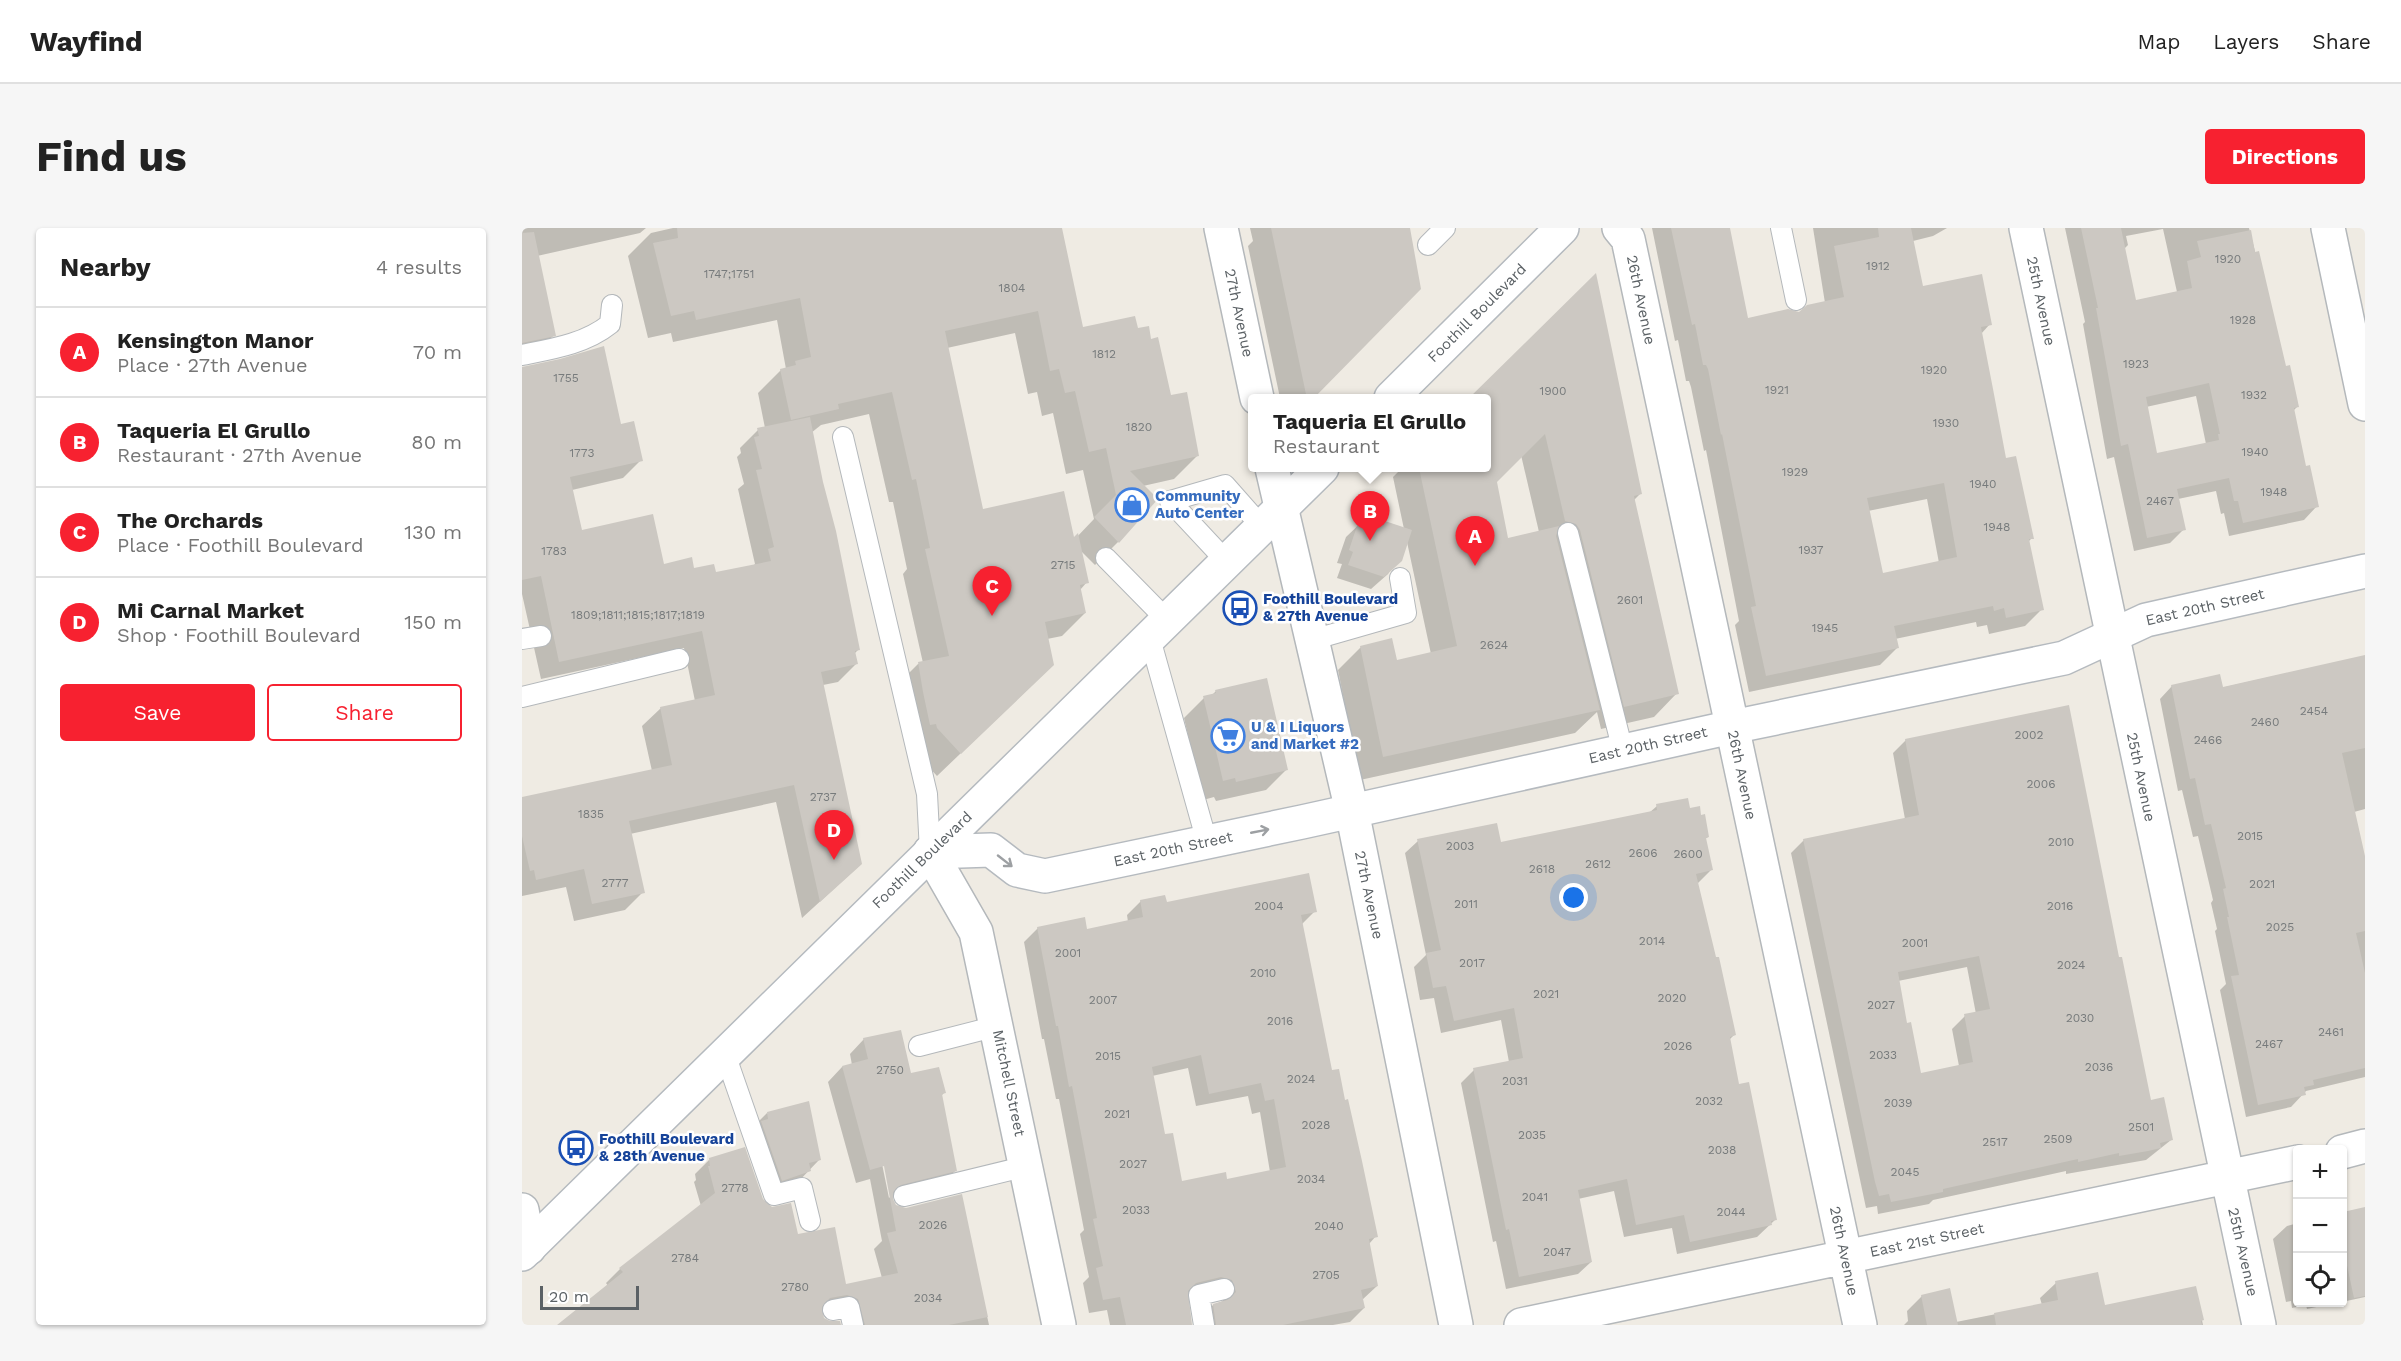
<!DOCTYPE html>
<meta charset="utf-8">
<style>
:root{--surface:#fff;--page:#f6f6f6;--text:#222;--muted:#767676;--line:#e0e0e0;--accent:#f72130}
body{margin:0;font-family:"Work Sans",sans-serif;background:var(--page);color:var(--text)}
.controls{position:absolute;right:18px;bottom:18px;display:grid;overflow:hidden;border-radius:6px;box-shadow:0 2px 4px #0004}
.controls button{width:54px;height:54px;display:grid;place-items:center;padding:0;border:0;border-bottom:2px solid var(--line);background:var(--surface);color:var(--text);font:30px sans-serif}
.scale{position:absolute;left:18px;bottom:15px;width:99px;box-sizing:border-box;padding-left:6px;border:3px solid #5b6165;border-top:0;font-size:16px;line-height:21px;white-space:nowrap;color:#5b6165;-webkit-text-stroke:4px #fff;paint-order:stroke}
.you{position:absolute;left:1052px;top:670px;width:21px;height:21px;margin:-15px;border:4px solid #fff;border-radius:50%;background:#1a73e8;box-shadow:0 0 0 9px #1a73e833}
.badge{display:grid;place-items:center;width:39px;height:39px;border-radius:50%;background:var(--accent);color:#fff;font-size:20px;font-weight:700}
.pin{position:absolute;translate:-50% -50px;filter:drop-shadow(0 2px 3px #0008)}
.pin::after{content:'';position:absolute;top:32px;width:21px;height:18px;background:inherit;clip-path:polygon(0 0,100% 0,50% 100%)}
.popup{position:absolute;left:726px;top:166px;width:243px;height:78px;box-sizing:border-box;display:grid;place-content:center;border-radius:6px;background:var(--surface);filter:drop-shadow(0 2px 4px #0005);font-size:20px;white-space:nowrap;color:var(--muted)}
.popup b{font-size:22px;color:var(--text)}
.popup::after{content:'';position:absolute;left:50%;top:100%;margin-left:-12px;border:12px solid transparent;border-top-color:var(--surface)}
.list{margin:0;padding:0;list-style:none}
h2{display:flex;justify-content:space-between;align-items:center;height:78px;margin:0;padding:0 24px;font-size:26px}
h2 small{font-size:20px;font-weight:400;color:var(--muted)}
.list li{display:grid;grid-template-columns:39px 1fr auto;gap:18px;align-items:center;box-sizing:border-box;height:90px;padding:0 24px;border-top:2px solid var(--line)}
.list b{display:block;font-size:22px;white-space:nowrap}
.list p{margin:0;font-size:20px;white-space:nowrap;color:var(--muted)}
.list em{font-size:20px;font-style:normal;color:var(--muted)}
.actions{display:flex;gap:12px;padding:18px 24px}
.actions a{flex:1;padding:14px 0;border:2px solid var(--accent);border-radius:6px;text-align:center;font-size:21px;color:var(--accent)}
.actions .main{background:var(--accent);color:#fff}
.icon{flex:none;width:33px;height:33px;fill:none;stroke:currentColor;stroke-width:2;stroke-linecap:round;stroke-linejoin:round}
.map{position:relative;flex:none;width:1843px;height:1097px;overflow:hidden;border-radius:6px}
header{display:flex;align-items:center;gap:36px;box-sizing:border-box;height:84px;padding:0 30px;background:var(--surface);border-bottom:2px solid var(--line)}
header strong{font-size:28px}
nav{display:flex;gap:33px;margin-inline-start:auto;font-size:21px}
.intro{display:flex;align-items:center;justify-content:space-between;box-sizing:border-box;height:144px;padding:0 36px}
h1{margin:0;font-size:42px}
.button{padding:15px 27px;border-radius:6px;background:var(--accent);color:#fff;font-size:21px;font-weight:700}
main{display:flex;gap:36px;padding:0 36px}
aside{flex:1;background:var(--surface);border-radius:6px;box-shadow:0 2px 4px #0004}
.map>svg:first-child{display:block}
</style>
<header>
<strong>Wayfind</strong>
<nav><a>Map</a><a>Layers</a><a>Share</a></nav>
</header>
<div class="intro"><h1>Find us</h1><a class="button">Directions</a></div>
<main>
<aside>
<h2>Nearby<small>4 results</small></h2>
<ul class="list">
<li><span class="badge">A</span><div><b>Kensington Manor</b><p>Place · 27th Avenue</p></div><em>70 m</em></li>
<li><span class="badge">B</span><div><b>Taqueria El Grullo</b><p>Restaurant · 27th Avenue</p></div><em>80 m</em></li>
<li><span class="badge">C</span><div><b>The Orchards</b><p>Place · Foothill Boulevard</p></div><em>130 m</em></li>
<li><span class="badge">D</span><div><b>Mi Carnal Market</b><p>Shop · Foothill Boulevard</p></div><em>150 m</em></li>
</ul>
<div class="actions"><a class="main">Save</a><a>Share</a></div>
</aside>
<div class="map">
<svg width="1843" height="1097" viewBox="0 0 1843 1097">
<rect width="100%" height="100%" fill="#efebe3"/>
<!-- shadow -->
<path fill="#0003" fill-rule="evenodd" d="M0 0H124L118 5 15 28 32 107 14 125 0 128Z
M151 0H539L560 101 615 102 628 113 647 169 675 228 652 251 621 258 596 314 573 337 558 322 565 354 558 362 563 385 540 408 525 411 507 460 415 548 393 524 373 459 396 436 401 435 381 346 385 341 371 274H367L347 186 299 197 289 205 336 422 332 426 334 436 316 454 301 457 339 636 280 690 254 574 108 606 121 664 103 682 52 693 44 659 0 668V571L130 543 120 498 139 480 173 473 162 420 19 451 0 366V140L97 198 119 232 101 250 50 262 59 304 141 338 193 346 231 338 233 336 216 261 222 256 215 229 219 225 218 220 236 202 243 200 236 165 259 142 264 141 255 92 151 114 149 105 126 110 106 28 129 5ZM493 105 506 166 515 164 520 188 531 185 544 246 561 242 572 291 552 312 459 283 425 120Z
M728 0H886L789 170H758L726 18 731 13Z
M1130 0H1206L1225 91 1276 85 1303 75 1291 0H1425L1411 8 1391 13 1400 60 1468 96 1459 106 1483 232 1510 310 1506 314 1520 381 1503 398 1467 406 1465 397 1455 399 1454 394 1373 411 1375 420 1358 437 1227 464 1213 397 1217 393 1184 222 1182 223 1169 159 1167 153H1164L1156 112 1153 113ZM1405 271 1417 335 1359 347 1346 283Z
M1543 0H1727L1763 140 1775 179 1771 183 1783 239 1795 278 1782 292 1707 308 1702 285 1699 286 1694 263 1656 271 1662 301 1648 315 1612 323 1592 229 1585 231 1561 96 1563 94ZM1641 1 1655 64 1613 73 1602 21 1606 17 1604 8ZM1674 168 1684 216 1634 226 1624 179Z
M1073 48 1118 266 1111 273 1155 465 1132 489 1079 501 1075 484 1053 505 838 552 816 442 839 419 873 434 909 426 885 314 866 346 849 361 815 350 820 336 815 335 824 309 845 289 882 301 871 249 880 240H965ZM999 227 1017 304 985 312 973 254Z
M1843 428V581L1832 584 1843 632V849L1784 863 1769 879 1724 889 1698 762 1704 756 1693 703 1695 701 1689 675 1691 672 1676 608 1671 609 1660 562 1656 563 1638 471 1650 458 1699 460Z
M694 463 764 542 744 562 694 573 692 569 681 572 662 490 682 470 689 468Z
M1384 512 1596 731 1627 874 1649 912 1624 932 1544 946V943L1411 972 1407 976 1356 986 1355 978 1344 980 1269 625 1282 612 1383 591 1371 525ZM1445 739 1454 786 1443 788 1430 801 1437 838 1398 847 1384 797 1376 753Z
M1135 578 1167 581 1186 609 1183 611 1189 642 1175 656 1212 807 1207 812 1216 858 1254 991 1235 1009 1155 1026 1150 1000 1102 1009 1092 963 1056 971 1069 1034 1056 1046 984 1061 974 1013 971 1014 939 855 952 842 987 834 979 792 919 805 912 770 898 772 892 739 904 727 883 625 896 613 978 616 1127 585Z
M619 673 793 683 779 697 808 844 854 1008 847 1016 855 1058 840 1072 842 1080 828 1094 811 1097H678V1091L691 1077 701 1073 697 1066 691 1062 665 1067 668 1097H588L585 1082 567 1085 561 1055 567 1049 558 1006 562 1002 537 871H534L522 811H520L502 714 516 700 564 703 606 694 605 687ZM666 840 674 878 726 868 730 886 738 884 748 944 704 953 659 954 641 908 630 848Z
M342 811 387 847 422 865 419 868 434 942 419 957 369 969 373 978 384 981 439 968 467 1097H326L317 1082 297 1084 301 1091 318 1097H38L86 1058 84 1055 98 1041 179 978 172 954 174 952 173 946 187 932 240 972 323 1057 360 1050 352 1021 360 1013 348 951 334 955 306 854 320 839 330 837 328 826ZM362 930 369 968 367 970 359 931Z
M245 885 297 932 275 955 247 964 233 897Z
M1843 980V1069L1820 1074V985Z
M1776 995V1074H1818L1785 1081 1784 1077 1770 1080 1769 1073 1764 1074 1751 1011 1765 998Z
M1534 1055 1581 1079 1673 1059 1681 1097H1382L1386 1093 1385 1083 1400 1068 1434 1094 1520 1077 1518 1070Z"/>
<!-- building -->
<path fill="#ccc8c2" fill-rule="evenodd" d="M155 0H540L561 99 613 88 616 100 627 98 629 111 636 109 649 167 665 164 677 228 608 243 636 271 597 315 572 289 594 267 584 220 567 224 553 163 543 165 537 141 528 143 516 83 423 103 461 281 542 263 552 309 556 305 567 355 558 357 564 385 523 394 532 437 439 526 415 500 414 496 408 497 401 464 396 434 427 428 403 321 408 320 394 251 390 252 370 164 316 176 317 181 269 192 258 141 274 137 273 133 289 129 278 70 174 92 172 83 149 88 131 15 156 10Z
M749 0H888L899 61 791 171H785Z
M1149 0H1208L1226 90 1266 81 1277 84 1285 77 1322 69 1312 18 1357 9 1356 0H1389L1401 58 1460 46 1470 97 1459 99 1471 161 1484 230 1494 228 1512 311H1507L1522 382 1484 390 1482 380 1472 383 1471 378 1372 398 1377 420 1244 448 1229 379 1234 378 1200 206 1199 207 1186 141 1184 137H1181L1173 96 1170 97ZM1422 255 1435 329 1361 345 1345 270Z
M1559 0H1599L1614 72 1670 60 1665 33 1679 29 1675 13 1729 2 1733 24 1737 23 1764 138 1768 137 1777 179 1772 180 1784 238 1788 237 1797 279 1721 295 1716 273H1712L1707 250 1655 261 1664 302 1625 310 1606 216 1599 218 1574 80H1576ZM1687 155 1698 206H1696L1697 212 1635 225 1624 169Z
M12 4 34 108 0 115V5Z
M1074 45 1120 266 1112 268 1157 466 1102 479 1058 302 1054 296 1043 293 1023 206 975 254 986 310 1037 298 1034 308 1078 482 861 529 838 418 870 410 875 432 935 418 897 240H965V171H946Z
M82 118 99 196 112 193 121 233 48 249 60 302 131 286 142 336 170 329 172 340 192 336 194 344 249 333 246 321 252 319 234 242 240 241 232 209 237 208 235 200 288 189 301 254 314 303 338 422 333 423 336 436 299 444 340 636 298 674 272 557 107 593 123 665 70 676 62 641 14 652 12 642 8 643 0 608V569L150 537 138 479 193 467 180 403 37 434 19 348 0 352V139L38 131Z
M845 287 890 302 880 333 862 349 826 337 831 324 827 322 836 295 842 297Z
M1843 427V520L1820 525 1843 628V703L1834 705 1843 745V840L1791 852 1792 857 1782 859 1784 867 1736 877 1709 748 1717 747 1705 689H1707L1701 661 1704 660 1689 596 1683 597 1673 550 1668 551 1649 457 1698 446 1701 459Z
M745 450 766 542 714 554 713 550 701 553 681 468 694 465 693 462Z
M1547 477 1597 729H1600L1629 872 1642 869 1651 912 1638 915 1639 920 1626 923 1597 928V925L1556 934V931L1421 961V964L1369 974 1367 966 1357 968 1353 954 1281 611 1397 587 1383 511ZM1457 728 1468 781 1442 786 1451 834 1399 845 1389 794 1385 795 1376 744Z
M1166 570 1168 580 1178 578 1179 587 1183 586 1187 609 1184 610 1191 642 1174 646 1194 729H1197L1214 807 1208 809 1217 856 1227 854 1255 992 1249 993 1250 997 1168 1014 1162 987 1114 997 1105 951 1056 962 1070 1034 997 1049 987 1001 984 1002 951 840 1001 830 992 780 932 793 924 758 911 760 904 725 919 722 895 611 975 595 979 614 1135 582 1134 576Z
M787 645 795 684 779 687 810 842 817 841 823 872 826 871 840 933 856 1009 847 1011 856 1058 839 1062 843 1080 761 1097H694L691 1076 705 1072 714 1064 710 1052 699 1049 674 1055 666 1063 670 1097H604L598 1069 581 1072 574 1040 581 1038 571 991 575 990 550 858 547 859 536 798H534L515 699 563 689 565 701 621 689 618 672 643 667 645 674ZM679 827 687 866 739 855 743 873 752 871 764 939 705 951 704 944 660 953 651 905 643 906 630 839Z
M379 802 389 845 417 839 424 865 420 866 435 943 379 957 371 964V971L374 977 384 980 440 966 466 1089 427 1097H343L336 1071 325 1067 308 1070 300 1079 302 1090 308 1093H318L319 1097H35L101 1044 97 1040 193 965 186 938H188L187 930 223 919 241 971 250 979 269 975 276 1006 313 999 324 1056 376 1045 365 1005 374 1003 362 938 348 942 320 838 346 831 341 810Z
M287 873 299 932 287 935 289 943 260 953 239 893 246 891 245 884Z
M1843 979V1068L1832 1070 1821 1019V984Z
M1576 1044 1583 1077 1674 1058 1682 1092 1679 1093 1680 1097H1474L1472 1085 1536 1072 1533 1053Z
M1428 1060 1436 1097H1405L1399 1067Z"/>
<g fill="none" stroke-linecap="round" stroke-linejoin="round">
<defs>
<path id="lane" d="M1259 0 1274 72
M906 17 923 0
M0 127C30 121 63 116 88 96L90 77
M321 209 405 566 408 624
M1046 305 1101 523
M584 330 644 391
M704 333 648 273 703 257 740 299
M627 407 685 614
M0 411 19 408
M790 412 884 385 878 350
M0 469 157 431
M397 818 475 798
M203 826 252 967 280 960 288 993
M382 968 505 938
M311 1082 327 1079 331 1097
M682 1097 677 1067 702 1061"/>
<path id="street" d="M699 0 735 170
M1097 0 1106 11 1338 1097
M1504 0 1737 1097
M1806 0 1843 176
M750 240 830 583 934 1097
M408 624 454 704 537 1097
M1820 924 1843 918
M0 982 7 1020
M999 1097 1776 934"/>
<path id="secondary" d="M869 170 1040 0
M408 624 469 622 495 642 523 648 780 594 1210 499 1542 430 1624 392 1843 343
M0 1026 800 240"/>
</defs>
<!-- lane casing -->
<use href="#lane" stroke="#b4b8bb" stroke-width="22"/>
<!-- street casing -->
<use href="#street" stroke="#b4b8bb" stroke-width="36"/>
<!-- secondary casing -->
<use href="#secondary" stroke="#b5babf" stroke-width="36"/>
<!-- lane -->
<use href="#lane" stroke="#fff" stroke-width="20"/>
<!-- street -->
<use href="#street" stroke="#fff" stroke-width="33"/>
<!-- secondary -->
<use href="#secondary" stroke="#fff" stroke-width="33"/>
</g>
<!-- one-way arrows -->
<defs><path id="oneway-shaft" d="M-6 0H5M1.5-3L5.5 0L1.5 3" fill="none" stroke-width="1.6" stroke-linecap="round" stroke-linejoin="round" transform="scale(1.5)"/></defs>
<g stroke="#9da0a3">
<use href="#oneway-shaft" transform="translate(738 603) rotate(-11)"/>
<use href="#oneway-shaft" transform="translate(483 633) rotate(38)"/>
</g>
<!-- icons -->
<defs>
<symbol id="shop-ring" viewBox="-11 -11 22 22"><circle r="9.5" fill="#fff" stroke="#3f7fe0" stroke-width="1.5"/><path d="M-5-2.5h2.3a2.7 3.5 0 0 1 5.4 0H5L5.5 6h-11ZM-1.5-2.5h3a1.5 2.3 0 0 0-3 0Z" fill="#3f7fe0"/></symbol>
<symbol id="bus-ring" viewBox="-11 -11 22 22"><circle r="9.5" fill="#fff" stroke="#1a4fb4" stroke-width="1.5"/><path d="M-5-6H5V4H4V6H2V4H-2V6H-4V4H-5ZM-3.5-4V0h7V-4ZM-3.5 1.2v1.5H-2V1.2ZM2 1.2v1.5H3.5V1.2Z" fill="#1a4fb4"/></symbol>
<symbol id="supermarket-ring" viewBox="-11 -11 22 22"><circle r="9.5" fill="#fff" stroke="#3f7fe0" stroke-width="1.5"/><path d="M-6-5.5h2.5l.6 2H6L4.5 2H-2.5L-4.4-4H-6ZM-1.5 3.2a1.3 1.3 0 1 0 .1 0ZM3 3.2a1.3 1.3 0 1 0 .1 0Z" fill="#3f7fe0"/></symbol>
</defs>
<g fill-rule="evenodd">
<use href="#shop-ring" x="591" y="258" width="38" height="38"/>
<use href="#bus-ring" x="699" y="361" width="38" height="38"/>
<use href="#supermarket-ring" x="687" y="489" width="38" height="38"/>
<use href="#bus-ring" x="35" y="901" width="38" height="38"/>
</g>
<g text-anchor="middle" dominant-baseline="central" stroke-width="5" stroke-linejoin="round" paint-order="stroke">
<!-- number labels -->
<g font-size="12" fill="#777b7c">
<text x="1706" y="31">1920</text>
<text x="1356" y="38">1912</text>
<text x="207" y="46">1747;1751</text>
<text x="490" y="60">1804</text>
<text x="1721" y="92">1928</text>
<text x="582" y="126">1812</text>
<text x="1614" y="136">1923</text>
<text x="1412" y="142">1920</text>
<text x="44" y="150">1755</text>
<text x="1255" y="162">1921</text>
<text x="1031" y="163">1900</text>
<text x="1732" y="167">1932</text>
<text x="1424" y="195">1930</text>
<text x="617" y="199">1820</text>
<text x="1733" y="224">1940</text>
<text x="60" y="225">1773</text>
<text x="1273" y="244">1929</text>
<text x="1461" y="256">1940</text>
<text x="1752" y="264">1948</text>
<text x="1638" y="273">2467</text>
<text x="1475" y="299">1948</text>
<text x="1289" y="322">1937</text>
<text x="32" y="323">1783</text>
<text x="541" y="337">2715</text>
<text x="1108" y="372">2601</text>
<text x="116" y="387">1809;1811;1815;1817;1819</text>
<text x="1303" y="400">1945</text>
<text x="972" y="417">2624</text>
<text x="1792" y="483">2454</text>
<text x="1743" y="494">2460</text>
<text x="1507" y="507">2002</text>
<text x="1686" y="512">2466</text>
<text x="1519" y="556">2006</text>
<text x="301" y="569">2737</text>
<text x="69" y="586">1835</text>
<text x="1728" y="608">2015</text>
<text x="1539" y="614">2010</text>
<text x="938" y="618">2003</text>
<text x="1121" y="625">2606</text>
<text x="1166" y="626">2600</text>
<text x="1076" y="636">2612</text>
<text x="1020" y="641">2618</text>
<text x="93" y="655">2777</text>
<text x="1740" y="656">2021</text>
<text x="944" y="676">2011</text>
<text x="747" y="678">2004</text>
<text x="1538" y="678">2016</text>
<text x="1758" y="699">2025</text>
<text x="1130" y="713">2014</text>
<text x="1393" y="715">2001</text>
<text x="546" y="725">2001</text>
<text x="950" y="735">2017</text>
<text x="1549" y="737">2024</text>
<text x="741" y="745">2010</text>
<text x="1024" y="766">2021</text>
<text x="1150" y="770">2020</text>
<text x="581" y="772">2007</text>
<text x="1359" y="777">2027</text>
<text x="1558" y="790">2030</text>
<text x="758" y="793">2016</text>
<text x="1809" y="804">2461</text>
<text x="1747" y="816">2467</text>
<text x="1156" y="818">2026</text>
<text x="1361" y="827">2033</text>
<text x="586" y="828">2015</text>
<text x="1577" y="839">2036</text>
<text x="368" y="842">2750</text>
<text x="779" y="851">2024</text>
<text x="993" y="853">2031</text>
<text x="1187" y="873">2032</text>
<text x="1376" y="875">2039</text>
<text x="595" y="886">2021</text>
<text x="794" y="897">2028</text>
<text x="1619" y="899">2501</text>
<text x="1010" y="907">2035</text>
<text x="1536" y="911">2509</text>
<text x="1473" y="914">2517</text>
<text x="1200" y="922">2038</text>
<text x="611" y="936">2027</text>
<text x="1383" y="944">2045</text>
<text x="789" y="951">2034</text>
<text x="213" y="960">2778</text>
<text x="1013" y="969">2041</text>
<text x="614" y="982">2033</text>
<text x="1209" y="984">2044</text>
<text x="411" y="997">2026</text>
<text x="807" y="998">2040</text>
<text x="1035" y="1024">2047</text>
<text x="163" y="1030">2784</text>
<text x="804" y="1047">2705</text>
<text x="273" y="1059">2780</text>
<text x="406" y="1070">2034</text>
</g>
<!-- street labels -->
<g font-size="15" fill="#5b6165" stroke="#fff">
<text transform="translate(1119 72) rotate(78)">26th Avenue</text>
<text transform="translate(1519 73) rotate(78)">25th Avenue</text>
<text transform="translate(717 85) rotate(78)">27th Avenue</text>
<text transform="translate(955 85) rotate(-45)">Foothill Boulevard</text>
<text transform="translate(1683 379) rotate(-13)">East 20th Street</text>
<text transform="translate(1126 517) rotate(-13)">East 20th Street</text>
<text transform="translate(1220 547) rotate(78)">26th Avenue</text>
<text transform="translate(1619 549) rotate(78)">25th Avenue</text>
<text transform="translate(651 621) rotate(-12)">East 20th Street</text>
<text transform="translate(400 632) rotate(-44)">Foothill Boulevard</text>
<text transform="translate(847 667) rotate(78)">27th Avenue</text>
<text transform="translate(487 855) rotate(78)">Mitchell Street</text>
<text transform="translate(1405 1012) rotate(-12)">East 21st Street</text>
<text transform="translate(1322 1023) rotate(78)">26th Avenue</text>
<text transform="translate(1721 1024) rotate(77)">25th Avenue</text>
</g>
<!-- shop labels -->
<g font-size="15" font-weight="bold" fill="#366cbe" stroke="#fff" text-anchor="start">
<text x="633" y="268">Community<tspan x="633" dy="17">Auto Center</tspan></text>
<text x="729" y="499">U &amp; I Liquors<tspan x="729" dy="17">and Market #2</tspan></text>
</g>
<!-- transit labels -->
<g font-size="15" font-weight="bold" fill="#164399" stroke="#fff" text-anchor="start">
<text x="741" y="371">Foothill Boulevard<tspan x="741" dy="17">&amp; 27th Avenue</tspan></text>
<text x="77" y="911">Foothill Boulevard<tspan x="77" dy="17">&amp; 28th Avenue</tspan></text>
</g>
</g>
</svg>
<div class="controls">
<button>+</button>
<button>−</button>
<button><svg class="icon" aria-label="locate" viewBox="0 0 24 24"><circle cx="12" cy="12" r="6"/><path d="M12 2v4M12 18v4M2 12h4M18 12h4"/></svg></button>
</div>
<div class="scale">20 m</div>
<div class="you"></div>
<div class="pin badge" style="left:953px;top:338px">A</div>
<div class="pin badge" style="left:848px;top:313px">B</div>
<div class="popup"><b>Taqueria El Grullo</b>Restaurant</div>
<div class="pin badge" style="left:470px;top:388px">C</div>
<div class="pin badge" style="left:312px;top:632px">D</div>
</div>
</main>
